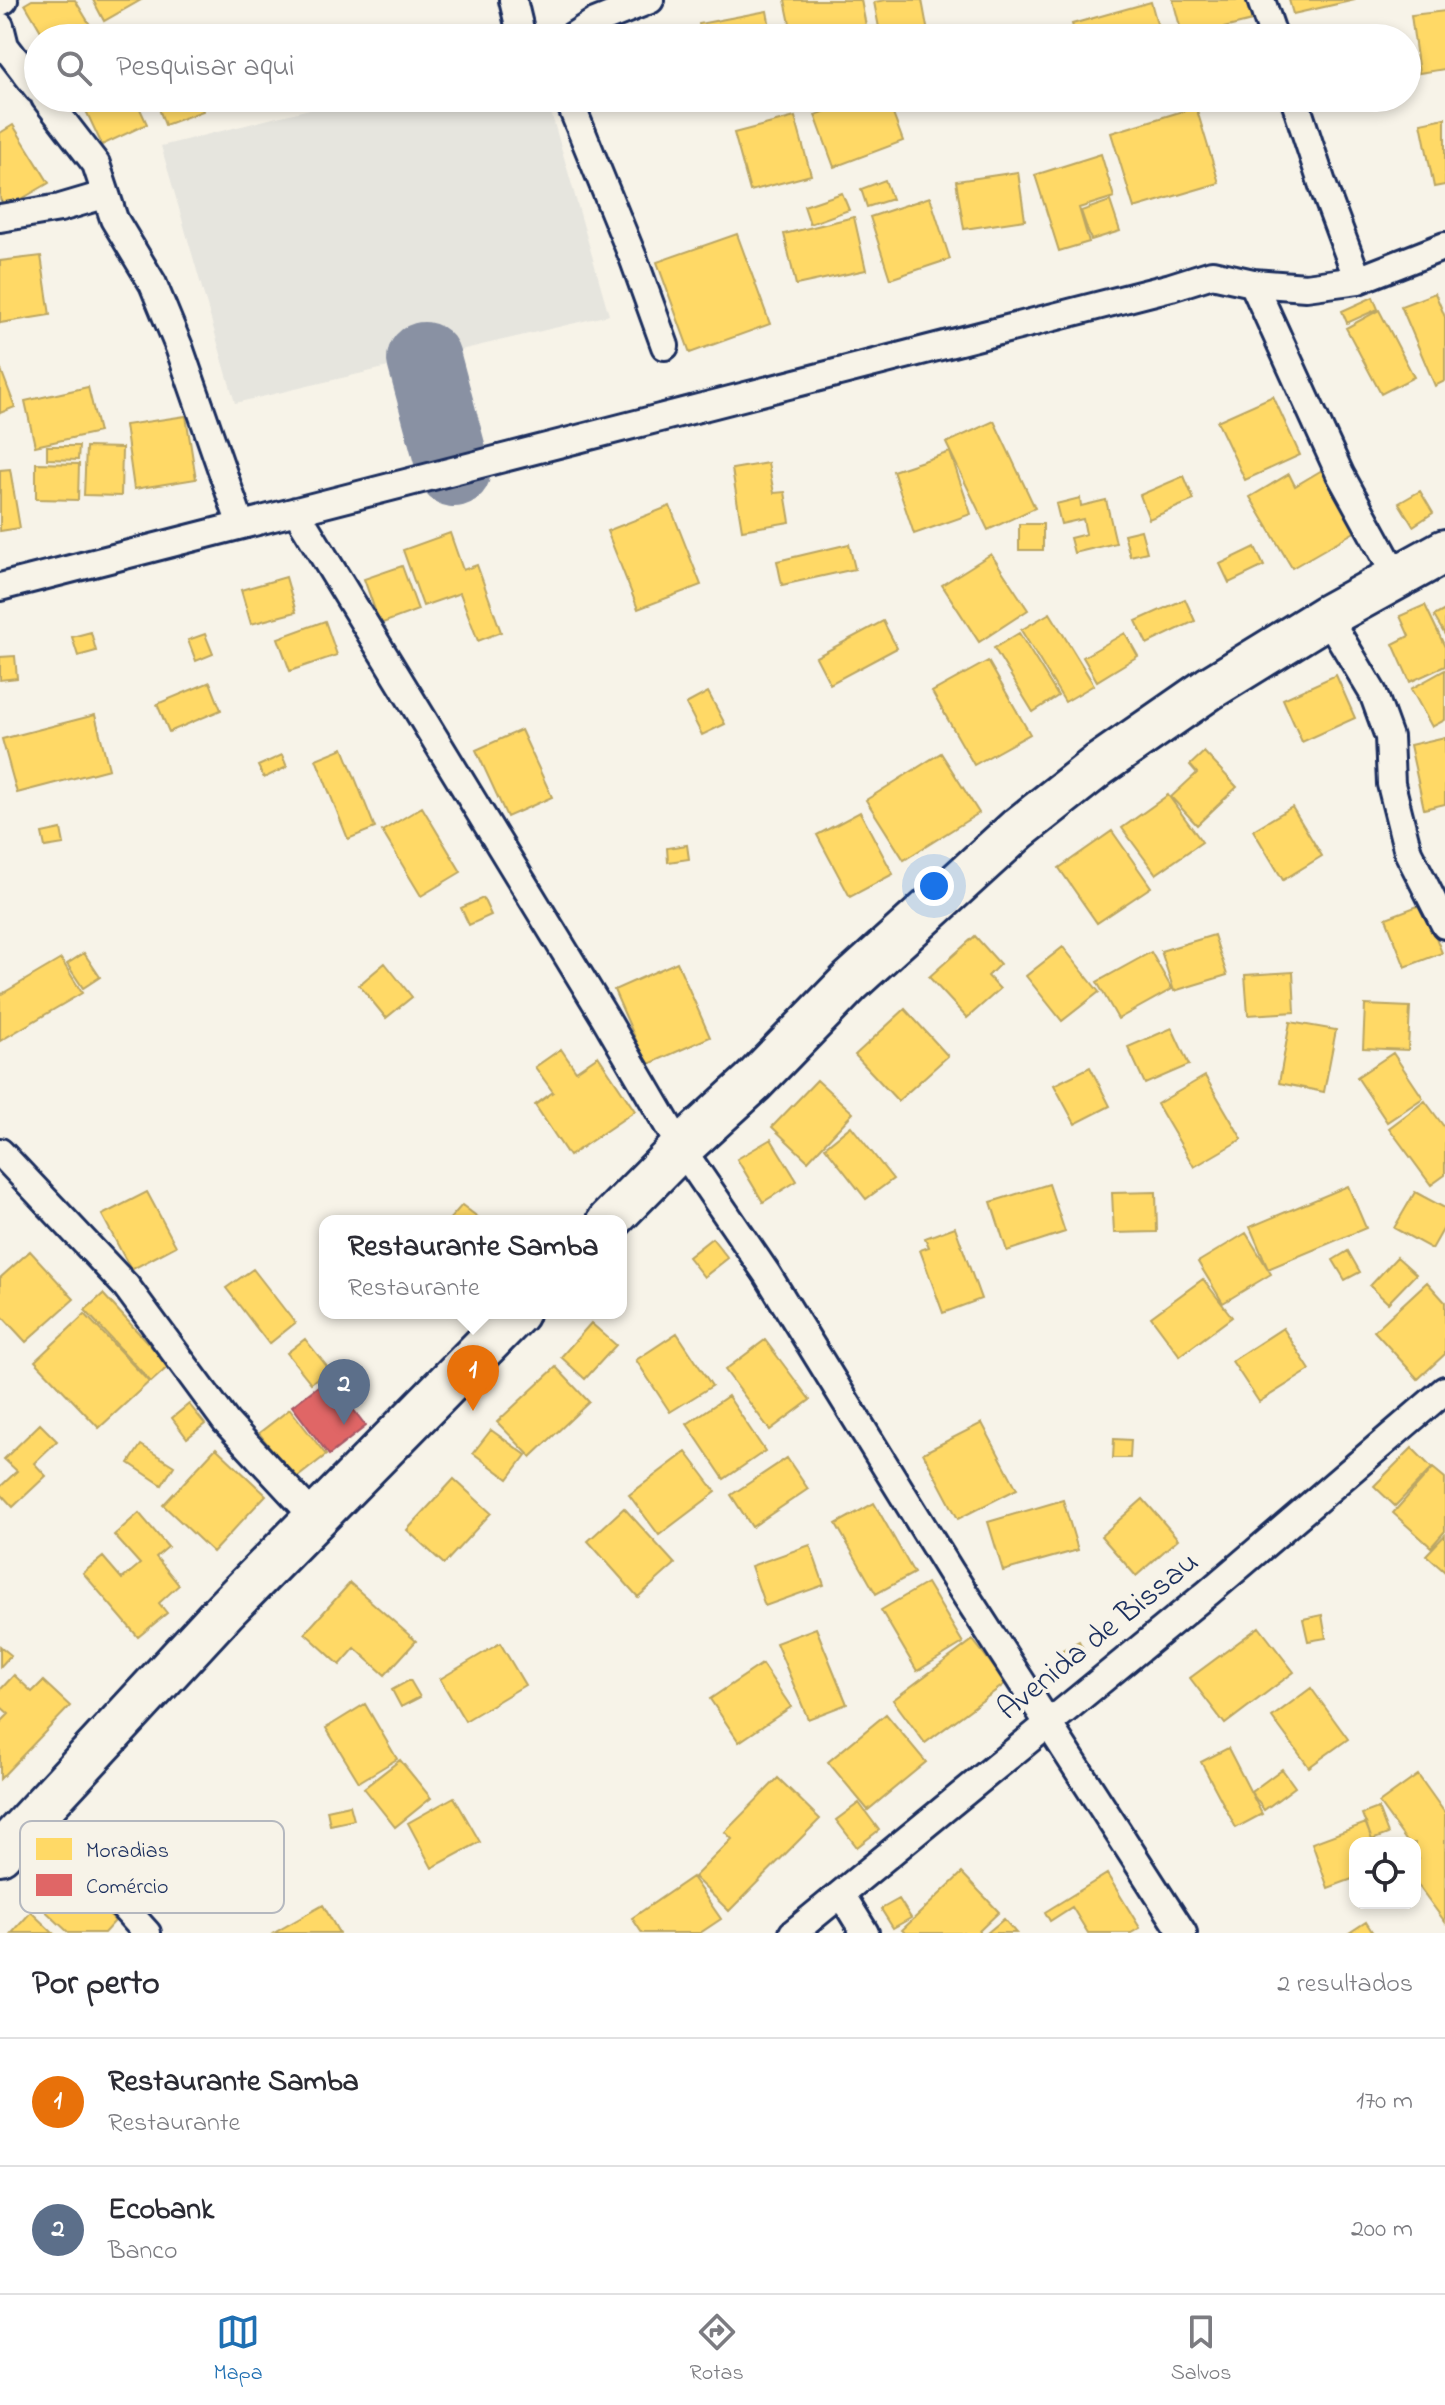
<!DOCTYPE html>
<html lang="pt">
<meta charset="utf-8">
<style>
:root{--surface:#fff;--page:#f7f7f7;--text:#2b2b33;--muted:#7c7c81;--line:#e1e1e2;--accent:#1f6fb2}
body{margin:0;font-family:"Indie Flower",sans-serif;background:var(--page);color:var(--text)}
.controls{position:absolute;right:24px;bottom:24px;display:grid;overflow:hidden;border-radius:16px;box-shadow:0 4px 12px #0003}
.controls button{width:72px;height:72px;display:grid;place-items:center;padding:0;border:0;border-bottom:2px solid var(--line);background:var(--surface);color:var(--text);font:40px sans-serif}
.you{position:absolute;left:934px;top:886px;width:28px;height:28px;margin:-20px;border:6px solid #fff;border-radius:50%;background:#1a73e8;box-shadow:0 0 0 12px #1a73e833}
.badge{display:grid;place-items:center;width:52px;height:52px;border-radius:50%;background:var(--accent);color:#fff;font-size:26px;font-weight:700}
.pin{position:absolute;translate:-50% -66px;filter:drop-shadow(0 2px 4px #0008)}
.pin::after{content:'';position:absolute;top:42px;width:28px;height:24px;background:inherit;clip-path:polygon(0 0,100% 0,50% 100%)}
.popup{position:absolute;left:319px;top:1215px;width:308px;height:104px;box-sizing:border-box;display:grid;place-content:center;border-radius:16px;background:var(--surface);filter:drop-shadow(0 2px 6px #0005);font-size:26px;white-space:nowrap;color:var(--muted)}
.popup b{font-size:30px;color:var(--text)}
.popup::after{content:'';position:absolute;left:50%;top:100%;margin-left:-16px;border:16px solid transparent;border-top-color:var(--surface)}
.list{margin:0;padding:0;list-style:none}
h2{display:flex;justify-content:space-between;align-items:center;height:104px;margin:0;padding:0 32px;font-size:34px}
h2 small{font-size:26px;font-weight:400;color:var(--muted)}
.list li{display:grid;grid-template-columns:52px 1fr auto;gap:24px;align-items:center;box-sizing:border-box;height:128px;padding:0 32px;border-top:2px solid var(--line)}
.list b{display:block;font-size:30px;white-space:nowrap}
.list p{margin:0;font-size:26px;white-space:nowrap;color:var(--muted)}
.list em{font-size:26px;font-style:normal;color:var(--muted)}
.icon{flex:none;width:44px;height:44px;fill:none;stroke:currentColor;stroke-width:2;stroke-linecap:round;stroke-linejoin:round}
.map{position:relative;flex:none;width:1445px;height:1933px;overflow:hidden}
.search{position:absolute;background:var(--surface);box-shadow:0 4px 12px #0003;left:24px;right:24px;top:24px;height:88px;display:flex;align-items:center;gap:20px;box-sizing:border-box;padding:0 28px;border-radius:44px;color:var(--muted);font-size:30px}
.sheet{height:360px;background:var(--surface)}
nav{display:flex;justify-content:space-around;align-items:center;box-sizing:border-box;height:112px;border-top:2px solid var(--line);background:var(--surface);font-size:22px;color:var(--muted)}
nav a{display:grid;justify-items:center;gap:4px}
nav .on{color:var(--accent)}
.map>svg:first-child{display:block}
</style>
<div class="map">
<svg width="1445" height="1933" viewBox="0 0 1445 1933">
<rect width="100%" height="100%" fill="#f7f3e8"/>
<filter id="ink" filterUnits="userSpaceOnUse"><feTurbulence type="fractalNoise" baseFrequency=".0125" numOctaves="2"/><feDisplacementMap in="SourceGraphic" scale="16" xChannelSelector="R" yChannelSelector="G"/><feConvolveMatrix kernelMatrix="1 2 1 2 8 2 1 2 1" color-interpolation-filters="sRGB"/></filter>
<g filter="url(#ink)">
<!-- built -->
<path fill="#e6e5de" d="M354 98H547L609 315 235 403 161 146Z"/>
<!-- homes -->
<path fill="#ffd966" stroke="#bba664" stroke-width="2" d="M32 0H75L98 38H45L25 4Z
M93 0H141L104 21Z
M785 0H861L866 26 805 38H793Z
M886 0H922L929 38H881L874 2Z
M1173 0H1247L1252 21 1183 38Z
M1289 0H1355L1293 14Z
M1151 2 1161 38H1076L1072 24Z
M767 11 772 38H702L699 24Z
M1445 11V69L1419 73 1411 15Z
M1066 30 1069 38H1044Z
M80 98H135L147 124 102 145Z
M155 98H198L203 111 165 125Z
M863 98H887L903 141 834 167 815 115Z
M1196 107 1219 183 1134 208 1111 133Z
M795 117 811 175 750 191 734 133Z
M1445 118V185L1434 187 1421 123Z
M13 125 49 183 6 208 0 199V133Z
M1101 154 1114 197 1079 208 1089 242 1059 251 1035 175Z
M1018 172 1025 220 964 229 956 181Z
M885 180 892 199 867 207 861 189Z
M842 193 849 210 810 224 804 206Z
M930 197 950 259 890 279 870 217Z
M1110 201 1120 231 1091 240 1081 211Z
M854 217 866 270 796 285 784 234Z
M737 234 770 324 690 353 657 262Z
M41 256 50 315 0 323V261Z
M1435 293 1445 317V381L1435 386 1401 306Z
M1373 297 1378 309 1347 323 1342 311Z
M1379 310 1414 377 1381 394 1346 328Z
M0 367 15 407 0 413Z
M88 387 99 432 35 446 25 401Z
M1273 396 1300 455 1245 480 1217 421Z
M186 416 196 479 134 489 125 425Z
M994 421 1035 508 988 530 946 443Z
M47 446H79L78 460 47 459Z
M86 447 122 448 121 496 84 495Z
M950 452 971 514 914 534 893 471Z
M36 463 79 464 78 500 36 499Z
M768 463 774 493 785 492 790 522 742 530 732 469Z
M10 469 20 528 0 531V470Z
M1322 470 1358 530 1292 568 1250 497 1289 474 1295 486Z
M1184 476 1194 500 1149 519 1140 495Z
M1420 491 1433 513 1413 526 1399 503Z
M1080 498 1081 506 1106 500 1116 543 1074 553 1070 538 1086 534 1083 519 1061 524 1056 504Z
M670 506 701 585 638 609 607 531Z
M1019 524H1043V550H1019Z
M1141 530 1147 552 1130 556 1124 534Z
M450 533 463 570 477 565 501 632 478 641 460 593 423 606 403 550Z
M849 544 855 569 782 585 777 561Z
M1255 547 1264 566 1229 583 1220 564Z
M991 554 1028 610 979 642 942 585Z
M402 566 418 610 380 624 364 579Z
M286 577 296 612 251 624 241 590Z
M1185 599 1195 621 1147 644 1136 621Z
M1425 605 1445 647V666L1410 682 1393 644 1409 636 1400 616Z
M1445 610V635L1434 616Z
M1050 613 1094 685 1065 702 1021 630Z
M325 621 337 655 290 671 278 638Z
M883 621 897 648 830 684 816 657Z
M91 632 96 651 78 656 72 637Z
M1019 633 1058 696 1033 712 994 648Z
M1125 633 1138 656 1097 681 1083 657Z
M205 634 213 654 196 661 188 640Z
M15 656 17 678 0 680V657Z
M988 661 1030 734 974 765 932 692Z
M1445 670V720L1432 727 1411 689Z
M1336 675 1355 718 1302 742 1283 699Z
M210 682 221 710 169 732 157 704Z
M708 692 725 724 702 735 686 704Z
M95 715 109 769 17 793 2 739Z
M521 730 552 797 507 817 476 750Z
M1445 737V804L1424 809 1410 745Z
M343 748 375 828 348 839 316 759Z
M1204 752 1237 787 1197 825 1171 797 1197 773 1190 765Z
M941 753 979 813 904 860 866 800Z
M282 755 287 767 264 778 258 766Z
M1168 795 1202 842 1156 874 1122 828Z
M422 807 461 872 421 896 382 831Z
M1292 807 1322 856 1283 880 1253 830Z
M860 812 893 874 850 897 817 835Z
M61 829 64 844 45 847 42 833Z
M1112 831 1151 887 1097 923 1059 868Z
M687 845 689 859 668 862 667 848Z
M483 898 491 915 469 925 461 908Z
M1423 904 1442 953 1405 967 1386 918Z
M1214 935 1227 975 1174 991 1161 951Z
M975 936 1000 964 988 976 1000 989 967 1018 929 977Z
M1063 947 1099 992 1062 1021 1026 976Z
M1151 952 1172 989 1118 1019 1097 982Z
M84 953 100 977 83 988 67 964Z
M61 959 82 993 0 1041V995Z
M677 962 710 1037 647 1065 614 990Z
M385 963 412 997 386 1018 359 985Z
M1293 972 1295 1012 1248 1015 1245 975Z
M1365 1005 1410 1007 1408 1050 1363 1048Z
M905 1009 948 1056 898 1101 855 1055Z
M1290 1022 1336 1030 1324 1092 1279 1083Z
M1172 1028 1189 1065 1145 1084 1128 1047Z
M561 1049 576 1071 598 1056 635 1111 569 1156 535 1105 553 1092 535 1067Z
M1393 1053 1423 1098 1387 1122 1357 1077Z
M1090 1067 1110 1106 1075 1124 1054 1085Z
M1205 1076 1242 1139 1194 1167 1157 1104Z
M817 1080 853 1113 808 1161 772 1127Z
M1425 1101 1445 1128V1175L1431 1185 1389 1128Z
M851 1126 893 1179 866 1199 825 1147Z
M771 1139 797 1181 763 1202 737 1159Z
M1049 1184 1065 1232 1007 1251 991 1202Z
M1348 1186 1366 1228 1268 1269 1250 1227Z
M147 1192 176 1246 131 1270 102 1215Z
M1156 1192 1157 1232 1114 1233 1112 1193Z
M1415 1192 1445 1208V1226L1432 1249 1394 1228Z
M462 1205 483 1221H448Z
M955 1227 981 1299 943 1313 920 1250 929 1247 925 1238Z
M1246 1233 1271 1274 1223 1303 1198 1262Z
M712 1238 728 1258 704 1277 688 1257Z
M30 1251 74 1299 26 1342 0 1314V1278Z
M1348 1251 1360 1272 1345 1280 1333 1260Z
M1397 1257 1416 1274 1388 1303 1370 1286Z
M253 1269 295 1323 269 1344 226 1288Z
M1203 1279 1232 1317 1180 1356 1151 1317Z
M1427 1282 1445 1302V1354L1418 1379 1374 1331Z
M103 1294 169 1366 151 1382 85 1310Z
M85 1314 149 1382 99 1428 35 1361Z
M591 1323 616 1345 585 1379 561 1357Z
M1283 1328 1310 1370 1259 1402 1232 1361Z
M677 1333 712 1386 670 1412 636 1360Z
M305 1339 329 1369 311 1383 287 1353Z
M765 1340 810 1400 770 1430 725 1370Z
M556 1367 589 1402 531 1457 497 1422Z
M728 1396 765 1451 724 1479 687 1424Z
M189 1404 205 1424 187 1438 172 1418Z
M290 1409 326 1455 295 1479 259 1433Z
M982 1423 1017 1489 958 1519 923 1453Z
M40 1424 57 1441 34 1463 46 1476 13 1507 0 1493V1487L17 1471 4 1459Z
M491 1430 526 1455 508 1479 473 1453Z
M1114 1439 1131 1440 1130 1458H1113Z
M141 1445 174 1466 162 1485 129 1463Z
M216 1448 266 1495 213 1552 163 1505Z
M1412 1448 1432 1468 1395 1506 1374 1486Z
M686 1452 716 1492 659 1535 629 1495Z
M787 1458 808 1489 752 1527 731 1495Z
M1433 1468 1445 1478V1531L1431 1547 1393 1513Z
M454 1479 491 1513 444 1564 407 1530Z
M1143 1499 1178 1539 1136 1576 1101 1536Z
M1063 1500 1078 1550 1003 1571 988 1522Z
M874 1503 914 1573 876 1594 836 1524Z
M624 1508 675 1564 638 1597 588 1541Z
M139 1513 168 1547 156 1557 179 1585 159 1603 167 1613 138 1637 83 1573 103 1557 122 1579 140 1564 114 1535Z
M1445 1535V1572L1426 1555Z
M810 1545 824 1585 765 1606 751 1566Z
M350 1583 416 1641 385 1675 355 1648 340 1665 305 1633Z
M927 1583 963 1643 917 1671 881 1610Z
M1322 1615 1326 1638 1308 1641 1303 1619Z
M1259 1627 1294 1672 1225 1724 1190 1678Z
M816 1628 847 1704 808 1719 776 1643Z
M973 1640 1006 1683 925 1743 893 1700Z
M1079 1641 1087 1656 1065 1668 1057 1653Z
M500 1643 525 1685 465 1721 440 1679Z
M0 1646 11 1655 0 1667Z
M762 1664 791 1707 739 1742 710 1699Z
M14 1675 32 1692 43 1681 70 1706 0 1779V1723L9 1714 0 1706V1690Z
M410 1680 420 1697 401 1707 392 1690Z
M1311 1688 1348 1739 1309 1767 1272 1717Z
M365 1704 397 1759 359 1782 326 1728Z
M886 1714 926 1762 868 1810 828 1762Z
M1228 1748 1262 1814 1236 1828 1201 1762Z
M400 1760 431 1798 395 1827 364 1788Z
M1282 1769 1295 1787 1264 1810 1251 1792Z
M1418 1775 1445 1813V1922L1415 1881V1861L1419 1859 1415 1853V1843H1408L1379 1803Z
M778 1778 820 1819 729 1911 694 1877 732 1839 725 1832Z
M454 1797 480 1842 432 1868 408 1823Z
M859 1803 879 1830 857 1847 836 1820Z
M350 1805 354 1820 330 1825 327 1810Z
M1378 1808 1388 1834 1372 1840 1362 1814Z
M1366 1823 1373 1843H1355V1878L1328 1888 1312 1843Z
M962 1873 999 1912 977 1933H905L902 1930Z
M1107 1874 1140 1928 1131 1933H1088L1072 1907 1050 1921 1045 1912Z
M68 1877 115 1921 104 1933H69L40 1906Z
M692 1877 721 1919 700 1933H642L632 1918Z
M899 1899 911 1918 893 1928 881 1909Z
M323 1905 339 1933H274Z
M31 1912 53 1933H12Z
M1004 1919 1016 1933H987Z
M1366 1922 1373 1933H1349Z"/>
<!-- shops -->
<path fill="#e06666" stroke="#a55664" stroke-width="2" d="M329 1378 366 1426 329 1455 292 1406Z"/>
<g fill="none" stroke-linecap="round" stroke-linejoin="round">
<!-- taxiway -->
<path stroke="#8991a3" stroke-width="74" d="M424 359 454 470"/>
<defs>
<path id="street" d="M513 0 522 38
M1261 0 1274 38
M0 2 4 0
M0 26 5 46 38 89
M570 38 595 22 650 0
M45 98 96 164 114 219 153 284 179 347 241 525
M568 98 634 260 665 346
M1294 98 1323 186 1358 280
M0 218 60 208 104 195
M1253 283 1340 474 1396 576
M296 511 604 1016 681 1148 767 1274 950 1571 1183 1933
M0 587 1171 287 1212 274 1253 283 1306 287 1358 280 1445 246
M1327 616 1373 693 1389 737 1391 784 1408 852 1445 925
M0 1152 126 1286 226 1422 314 1517
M38 1813 147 1933
M841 1894 865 1933
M793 1933 1209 1592 1445 1390"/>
<path id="primary" d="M609 1221 681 1148 753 1082 850 982 1018 829 1099 765 1210 688 1327 616 1445 551
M0 1853 225 1610 517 1313"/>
</defs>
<!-- street casing -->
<use href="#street" stroke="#1b2f5e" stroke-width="32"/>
<!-- primary casing -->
<use href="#primary" stroke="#1b2f5e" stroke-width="48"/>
<!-- street -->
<use href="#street" stroke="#f7f3e8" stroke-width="26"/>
<!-- primary -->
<use href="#primary" stroke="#f7f3e8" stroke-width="42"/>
</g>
</g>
<g text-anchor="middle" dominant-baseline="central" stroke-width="8" stroke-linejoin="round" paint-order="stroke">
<!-- street labels -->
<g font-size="32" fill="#1b2f5e" stroke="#f7f3e8">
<text transform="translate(1099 1637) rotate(-39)">Avenida de Bissau</text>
</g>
</g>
<!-- legend -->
<rect x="20" y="1821" width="264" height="92" rx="12" fill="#f7f3e8" stroke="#b5b8bf" stroke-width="2"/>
<rect x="36" y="1838" width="36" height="22" fill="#ffd966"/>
<rect x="36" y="1874" width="36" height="22" fill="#e06666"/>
<g font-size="22" fill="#1b2f5e">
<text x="86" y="1857">Moradias</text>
<text x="86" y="1893">Comércio</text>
</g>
</svg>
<div class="controls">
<button><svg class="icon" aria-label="locate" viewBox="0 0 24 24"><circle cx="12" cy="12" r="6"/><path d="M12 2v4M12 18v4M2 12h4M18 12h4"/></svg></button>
</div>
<div class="you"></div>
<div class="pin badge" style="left:473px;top:1411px;background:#e8710a">1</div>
<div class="popup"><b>Restaurante Samba</b>Restaurante</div>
<div class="pin badge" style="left:344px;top:1425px;background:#5c6f8a">2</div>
<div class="search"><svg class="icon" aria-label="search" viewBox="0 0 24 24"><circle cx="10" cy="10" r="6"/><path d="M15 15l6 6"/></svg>Pesquisar aqui</div>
</div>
<section class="sheet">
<h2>Por perto<small>2 resultados</small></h2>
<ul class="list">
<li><span class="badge" style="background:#e8710a">1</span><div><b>Restaurante Samba</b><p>Restaurante</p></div><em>170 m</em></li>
<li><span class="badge" style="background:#5c6f8a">2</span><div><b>Ecobank</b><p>Banco</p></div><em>200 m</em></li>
</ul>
</section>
<nav>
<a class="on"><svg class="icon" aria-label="map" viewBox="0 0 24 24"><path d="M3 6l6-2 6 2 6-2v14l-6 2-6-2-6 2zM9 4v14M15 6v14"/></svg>Mapa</a>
<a><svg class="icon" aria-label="directions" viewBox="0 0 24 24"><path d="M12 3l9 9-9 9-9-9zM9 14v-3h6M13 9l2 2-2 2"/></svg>Rotas</a>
<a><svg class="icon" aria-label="saved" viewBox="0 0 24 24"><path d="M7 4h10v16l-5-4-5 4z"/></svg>Salvos</a>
</nav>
